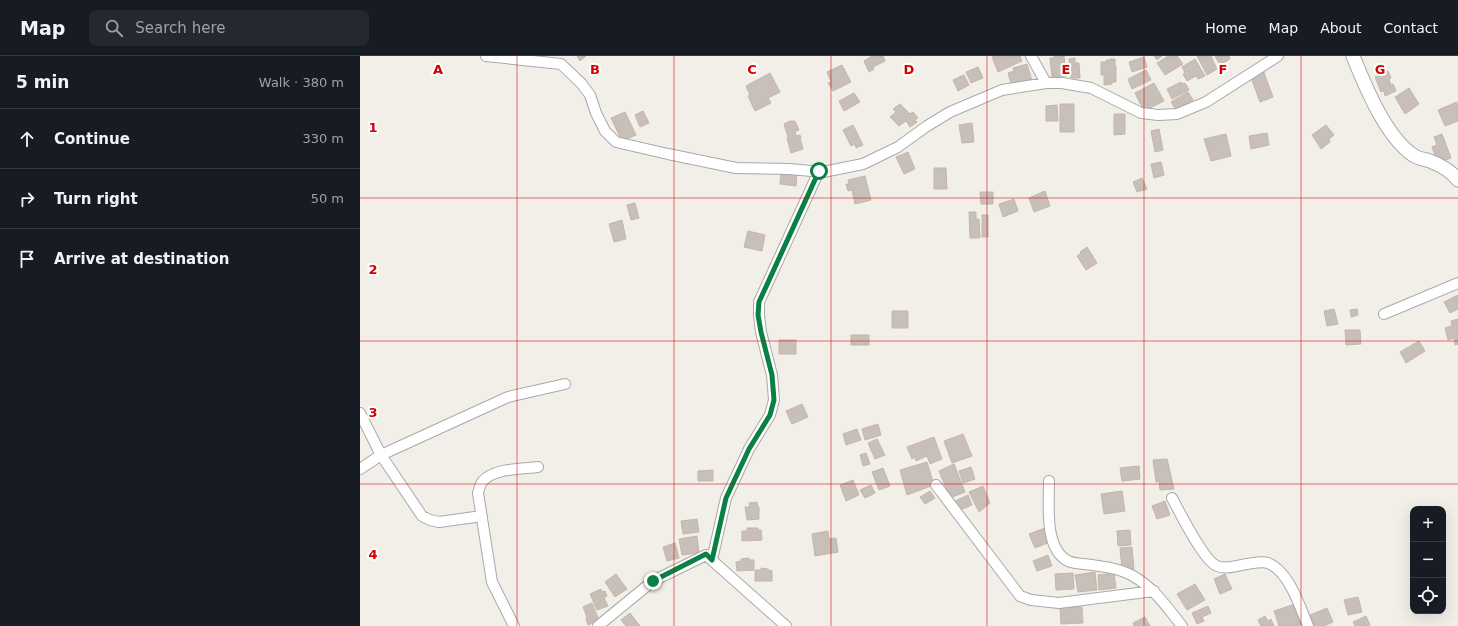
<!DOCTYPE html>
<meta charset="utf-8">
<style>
:root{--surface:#171b24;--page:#242831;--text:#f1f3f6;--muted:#9ea1a6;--line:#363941}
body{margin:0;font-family:"DejaVu Sans",sans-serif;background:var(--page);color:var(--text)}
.controls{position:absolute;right:12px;bottom:12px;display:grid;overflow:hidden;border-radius:8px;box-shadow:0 4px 16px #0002}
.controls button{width:36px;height:36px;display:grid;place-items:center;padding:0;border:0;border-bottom:1px solid var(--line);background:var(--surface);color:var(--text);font:20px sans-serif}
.stop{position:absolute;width:12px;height:12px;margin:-9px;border:3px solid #0b8043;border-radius:50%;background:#fff}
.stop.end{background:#0b8043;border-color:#fff;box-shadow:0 1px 4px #0008}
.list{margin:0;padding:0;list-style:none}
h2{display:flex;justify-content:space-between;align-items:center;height:52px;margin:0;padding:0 16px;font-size:17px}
h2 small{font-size:13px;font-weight:400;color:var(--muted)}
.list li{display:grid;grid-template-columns:26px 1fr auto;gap:12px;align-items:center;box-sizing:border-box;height:60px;padding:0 16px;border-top:1px solid var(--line)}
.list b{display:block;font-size:15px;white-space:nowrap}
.list em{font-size:13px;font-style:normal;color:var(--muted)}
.icon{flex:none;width:22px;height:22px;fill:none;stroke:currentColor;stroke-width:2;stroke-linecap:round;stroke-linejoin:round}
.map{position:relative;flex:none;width:1098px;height:570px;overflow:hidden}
header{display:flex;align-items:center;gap:24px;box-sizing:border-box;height:56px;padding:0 20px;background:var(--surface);border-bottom:1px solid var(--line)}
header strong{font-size:19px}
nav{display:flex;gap:22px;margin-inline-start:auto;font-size:14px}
.search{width:280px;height:36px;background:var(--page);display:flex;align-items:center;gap:10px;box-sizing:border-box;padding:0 14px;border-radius:8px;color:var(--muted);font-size:15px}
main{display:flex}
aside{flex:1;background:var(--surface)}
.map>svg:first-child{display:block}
</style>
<header>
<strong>Map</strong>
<div class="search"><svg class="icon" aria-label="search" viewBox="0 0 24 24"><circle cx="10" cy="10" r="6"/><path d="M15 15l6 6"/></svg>Search here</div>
<nav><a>Home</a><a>Map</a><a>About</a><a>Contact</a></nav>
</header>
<main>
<aside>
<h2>5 min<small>Walk · 380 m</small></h2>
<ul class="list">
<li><svg class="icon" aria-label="ahead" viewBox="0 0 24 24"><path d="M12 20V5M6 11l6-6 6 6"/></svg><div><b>Continue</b></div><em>330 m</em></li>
<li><svg class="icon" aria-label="right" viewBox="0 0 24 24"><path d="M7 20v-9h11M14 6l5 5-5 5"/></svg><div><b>Turn right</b></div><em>50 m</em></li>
<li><svg class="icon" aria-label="arrive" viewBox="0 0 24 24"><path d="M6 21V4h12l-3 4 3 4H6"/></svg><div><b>Arrive at destination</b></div></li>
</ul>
</aside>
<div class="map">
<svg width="1098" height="570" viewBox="0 0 1098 570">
<rect width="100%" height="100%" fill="#f2efe9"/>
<!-- building -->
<path fill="#c7bfb8" stroke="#c4b6ab" d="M217 0H226L220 5Z
M512 0H523L525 5 513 11 514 13 509 16 504 5Z
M635 0H660L662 5 638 16 632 1Z
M694 0H704L706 20 692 21 690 2H694Z
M794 0H802L797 4Z
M808 0H817L823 8 805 19 797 7Z
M837 0H851L857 13 847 19Z
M855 0H869L870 3 860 9Z
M784 1 787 11 772 16 769 6Z
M715 2V7H719L720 22H711L709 3Z
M750 3H755V10H756V26H752V28L744 29V19H741V6H747L746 4H750Z
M835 3 845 20 838 23 836 20 827 25 823 18 825 17 822 11Z
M667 8 672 25 652 31 648 17 654 15 653 12Z
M482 9 491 26 473 35 468 27 471 26 467 16Z
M618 11 623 22 611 27 606 16Z
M786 14 791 24 772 33 768 23Z
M903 14 913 41 900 46 890 19Z
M1028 15 1031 22 1029 23 1031 29 1033 28 1036 35 1025 40 1024 35 1021 36 1015 21Z
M410 17 420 36 408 42 411 47 395 55 388 40 390 39 386 30Z
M604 19 609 29 598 35 593 24Z
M821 26 822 28 825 27 829 34 812 43 807 33Z
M794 27 804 45 784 55 775 37Z
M1049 32 1059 48 1045 58 1035 41Z
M828 36 833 44 816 54 811 46Z
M494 37 500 46 484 55 479 45Z
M1097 46 1098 65 1085 70 1078 54Z
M540 48 550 58 553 56 558 62 555 64 557 66 550 71 546 65 539 70 530 61 536 56 533 53Z
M700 48H714V76H700Z
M697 49 698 65H686V50Z
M283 55 289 67 280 71 275 59Z
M265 56 276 79 262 85 251 62Z
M754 58H765V78L754 79Z
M430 65H435L439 74 435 76 436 80 440 79 441 82H440L443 93 431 97 427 82 428 81 424 68Z
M612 67 614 86 602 87 599 69Z
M493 69 503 89 496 92 495 88 491 90 483 74Z
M966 69 974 79 969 83 970 86 961 93 952 79Z
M799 73 803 94 795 96 791 75Z
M907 77 909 89 891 93 889 80Z
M866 78 871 100 851 105 844 83Z
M1082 78 1091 102 1078 107 1072 91 1077 89 1074 81Z
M548 96 555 113 544 118 536 101Z
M801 106 804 119 794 122 791 108Z
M574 112H586L587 133H574Z
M421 115 437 116 436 130 420 128Z
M505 120 511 144 495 148 492 134 488 135 486 128H489L488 124Z
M782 122 787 133 777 136 773 126Z
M685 135 690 150 674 156 669 142Z
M620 136H633V148H621Z
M654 143 658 155 643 161 639 148Z
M275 147 279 162 271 164 267 149Z
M609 156H616V163H619L620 182H610Z
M622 159H628V181H622Z
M262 164 266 183 254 186 249 168Z
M388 175 405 179 402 195 384 191Z
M727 191 737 207 726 214 717 200 721 197 720 196Z
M1098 239V253L1090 257 1084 246Z
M974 253 978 268 967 270 964 255Z
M997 253 998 259 991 261 990 254Z
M532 255H548V272H532Z
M1098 263V288L1095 289 1094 282 1088 284 1085 272 1092 270 1091 265Z
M985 274H1000L1001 288 986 289Z
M491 279H509V289H491Z
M419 284H436V298H419Z
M1059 285 1065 295 1046 307 1040 296Z
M442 348 448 361 432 368 426 355Z
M518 368 521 379 505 384 502 373Z
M497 373 501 384 486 389 483 378Z
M603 378 612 400 592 407 584 385Z
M574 381 582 403 570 408 567 400 556 405 555 401 552 403 547 391Z
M517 383 525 399 515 403 508 387Z
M506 397 510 408 503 410 500 399Z
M807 403 814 433 800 434 799 425 796 426 793 404Z
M567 406 574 429 547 439 540 414Z
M594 408 605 436 590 442 579 415Z
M779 410 780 423 762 425 760 412Z
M611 411 615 423 603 427 599 415Z
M523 412 530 430 519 434 512 416Z
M353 414V425H338V415Z
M493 424 499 439 486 445 480 429Z
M511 429 515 437 505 442 500 434Z
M623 430 630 447 619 456 609 436Z
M570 435 575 442 565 448 560 441Z
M762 435 765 455 744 458 741 438Z
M608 439 612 449 600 454 595 445Z
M805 445 810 459 797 463 792 450Z
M397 446 398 451H399V463L387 464 385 451H390L389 447Z
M337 463 339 476 323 478 321 465Z
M387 472H398V474H401L402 484 382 485V475H387Z
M685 472 690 486 675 492 669 478Z
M770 474 771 489 758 490 757 475Z
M468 475 469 483 476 482 478 496 455 500 452 478Z
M337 480 339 497 322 499 319 483Z
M315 487 319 502 307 505 303 491Z
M772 491 774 513 762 514 760 492Z
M688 499 692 510 677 515 673 505Z
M389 502V504H394V514L377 515 376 506 381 505V503Z
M401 512 408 513V514L412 515V525H395V514H401Z
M735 516 737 534 718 536 715 519Z
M713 517 714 533 696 534 695 518Z
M754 517 756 532 739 534 738 519Z
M256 518 267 533 255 541 245 526Z
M865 518 872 533 860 538 854 523Z
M835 528 845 544 827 554 817 538Z
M241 533 242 536 245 535 247 540 244 542 248 550 237 554 230 538Z
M998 541 1002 556 988 559 984 544Z
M232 547 239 564 228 569 226 562 227 561 223 551Z
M935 548 942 568 936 570H919L914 555Z
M848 550 851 557 842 561 844 565 837 568 832 557Z
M722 551 723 567 701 568 700 552Z
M967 552 973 566 964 570H954L950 559Z
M270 557 280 570H266L261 564Z
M905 560 908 565 911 563 914 570H901L898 564Z
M1006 560 1010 569 995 570 993 566Z
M785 561 790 570H774L773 567Z"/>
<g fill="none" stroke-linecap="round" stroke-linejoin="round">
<defs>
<path id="minor" d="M126 0 201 8 221 27 230 39 236 57 245 75 256 86 308 98 376 112 429 113 463 116 503 108 538 91 567 70 590 56 642 34 686 27H702L731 32 781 57 798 59 817 58 846 46 918 0
M671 0 686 27
M1024 258 1098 227
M0 357 21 399 62 460 70 464 79 466 122 460
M0 413 21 399 148 341 205 328
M689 425C689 448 684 493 708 505 715 508 725 508 732 509 746 511 761 513 773 520 794 532 807 551 822 570
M576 429 660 540 671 544 699 547 794 535
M812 442C820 457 844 505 857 510 865 514 879 509 887 508 894 507 902 505 908 507 929 515 940 551 948 570
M352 504 366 442 389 393 410 359 414 344 412 319 401 276 399 259V246L459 115
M154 570 132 526 118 437C119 434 120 429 122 426 133 412 162 413 178 411
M238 570 293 525 346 499 426 570"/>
<path id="tertiary" d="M993 0C1005 30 1026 81 1053 99 1058 103 1065 103 1070 105 1080 109 1092 116 1098 124"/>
</defs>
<!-- minor casing -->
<use href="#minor" stroke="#a9a9a9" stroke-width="12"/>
<!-- tertiary casing -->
<use href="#tertiary" stroke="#a9a9a9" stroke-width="15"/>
<!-- minor -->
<use href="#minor" stroke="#fff" stroke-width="10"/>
<!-- tertiary -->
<use href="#tertiary" stroke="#fff" stroke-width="13"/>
</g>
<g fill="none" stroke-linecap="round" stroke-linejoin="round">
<!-- route -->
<path stroke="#0b8043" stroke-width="5" d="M293 525 346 498 352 504 366 442 389 393 410 359 414 344 412 319 401 276 398 259 399 246 459 115"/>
</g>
<!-- grid -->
<path fill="none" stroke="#d40000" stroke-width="1" stroke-opacity="0.55" d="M157 0V570M314 0V570M471 0V570M627 0V570M784 0V570M941 0V570M0 142H1098M0 285H1098M0 428H1098"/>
<g font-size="13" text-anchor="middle" font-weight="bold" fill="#d40000" stroke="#fff" stroke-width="4" stroke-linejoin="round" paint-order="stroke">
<text x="78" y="18">A</text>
<text x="235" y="18">B</text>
<text x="392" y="18">C</text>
<text x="549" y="18">D</text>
<text x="706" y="18">E</text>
<text x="863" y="18">F</text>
<text x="1020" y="18">G</text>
<text x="13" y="76">1</text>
<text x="13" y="218">2</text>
<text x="13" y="361">3</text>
<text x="13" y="503">4</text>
</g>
</svg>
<div class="controls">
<button>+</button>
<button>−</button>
<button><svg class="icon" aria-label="locate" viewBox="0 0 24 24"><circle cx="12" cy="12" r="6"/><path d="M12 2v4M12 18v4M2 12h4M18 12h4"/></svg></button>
</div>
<div class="stop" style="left:459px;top:115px"></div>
<div class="stop end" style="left:293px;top:525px"></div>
</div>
</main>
